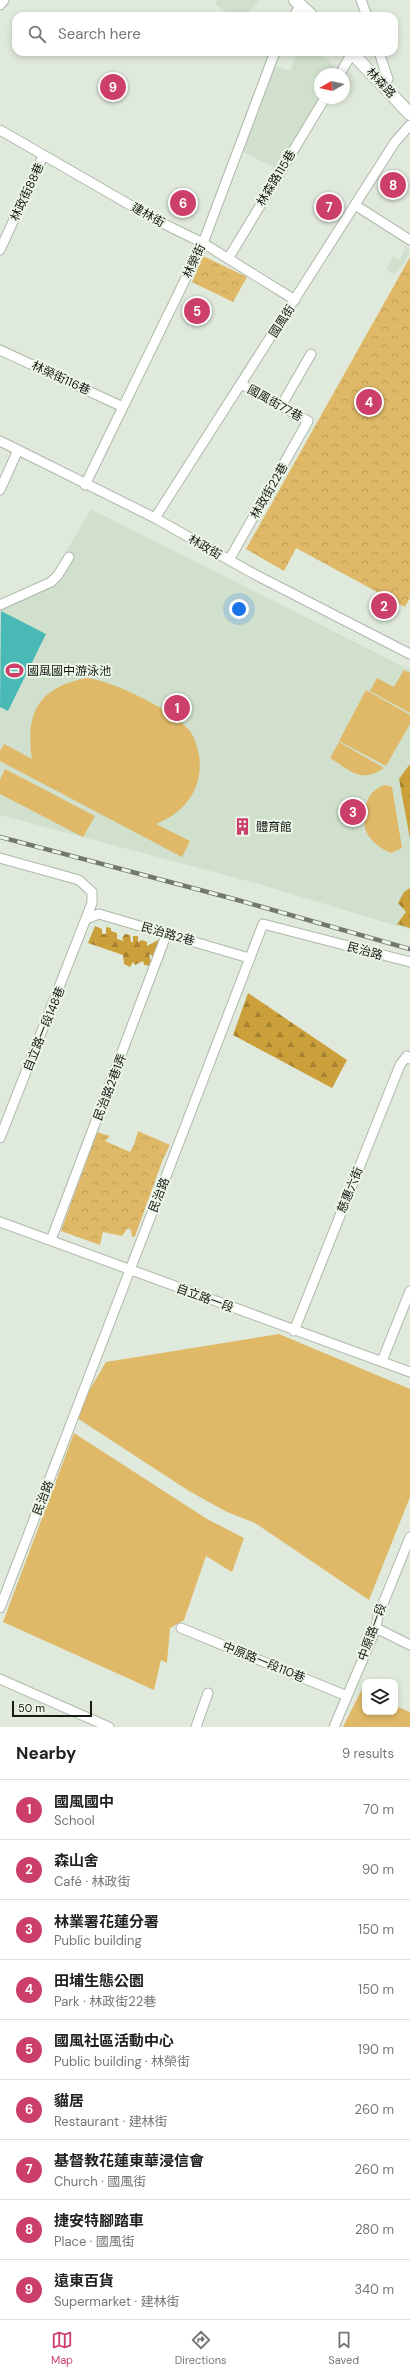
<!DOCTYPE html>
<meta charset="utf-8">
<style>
:root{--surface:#fff;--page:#f2f2f2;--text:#222;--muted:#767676;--line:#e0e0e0;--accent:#cd3f6b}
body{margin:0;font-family:"DM Sans","Noto Sans TC",sans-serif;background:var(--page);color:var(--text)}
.controls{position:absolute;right:12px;bottom:12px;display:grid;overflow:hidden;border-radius:8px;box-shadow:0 2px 6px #0003}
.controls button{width:36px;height:36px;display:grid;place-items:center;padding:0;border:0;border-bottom:1px solid var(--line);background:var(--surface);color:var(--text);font:20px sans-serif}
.compass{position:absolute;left:314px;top:68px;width:36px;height:36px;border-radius:50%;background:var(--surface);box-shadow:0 2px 6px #0003;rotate:261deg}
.scale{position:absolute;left:12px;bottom:10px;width:80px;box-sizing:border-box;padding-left:4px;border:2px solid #161a15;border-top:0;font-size:11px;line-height:14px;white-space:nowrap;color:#161a15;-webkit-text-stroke:3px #edf7e9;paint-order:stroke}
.you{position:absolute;left:239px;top:609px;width:14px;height:14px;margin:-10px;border:3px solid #fff;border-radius:50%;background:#1a73e8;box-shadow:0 0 0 6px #1a73e833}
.badge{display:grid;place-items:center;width:26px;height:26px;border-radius:50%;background:var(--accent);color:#fff;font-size:13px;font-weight:700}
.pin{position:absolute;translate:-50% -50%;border:2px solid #fff;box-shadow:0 1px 4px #0006}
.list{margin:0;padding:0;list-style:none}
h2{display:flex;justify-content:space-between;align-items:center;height:52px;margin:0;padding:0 16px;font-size:17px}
h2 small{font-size:13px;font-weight:400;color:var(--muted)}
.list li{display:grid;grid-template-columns:26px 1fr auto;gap:12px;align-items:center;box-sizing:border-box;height:60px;padding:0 16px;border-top:1px solid var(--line)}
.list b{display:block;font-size:15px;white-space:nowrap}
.list p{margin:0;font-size:13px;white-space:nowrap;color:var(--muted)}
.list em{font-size:13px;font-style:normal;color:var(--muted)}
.icon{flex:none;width:22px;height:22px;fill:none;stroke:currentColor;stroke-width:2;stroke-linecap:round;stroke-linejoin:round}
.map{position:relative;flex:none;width:410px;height:1727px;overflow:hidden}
.search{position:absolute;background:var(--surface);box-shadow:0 2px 6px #0003;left:12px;right:12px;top:12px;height:44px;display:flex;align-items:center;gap:10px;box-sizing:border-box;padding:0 14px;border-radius:12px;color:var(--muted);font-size:15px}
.sheet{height:592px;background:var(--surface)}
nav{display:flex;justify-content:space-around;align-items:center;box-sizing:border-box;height:56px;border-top:1px solid var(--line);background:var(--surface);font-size:11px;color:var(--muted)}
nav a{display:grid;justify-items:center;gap:2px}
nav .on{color:var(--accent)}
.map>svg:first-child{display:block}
</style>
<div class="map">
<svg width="410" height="1727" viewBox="0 0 410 1727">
<defs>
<pattern id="forest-firs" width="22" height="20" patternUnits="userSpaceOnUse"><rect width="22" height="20" fill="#cba03a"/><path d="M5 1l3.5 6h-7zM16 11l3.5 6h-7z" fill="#a48230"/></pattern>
<pattern id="park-crowns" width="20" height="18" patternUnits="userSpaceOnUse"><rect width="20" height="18" fill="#dfb967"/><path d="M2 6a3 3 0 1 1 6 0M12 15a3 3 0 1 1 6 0" fill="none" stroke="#bf9e58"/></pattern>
</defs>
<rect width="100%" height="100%" fill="#e0eadc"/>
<!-- built -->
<path fill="#d1e0cc" d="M217 0H259L246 16H231L216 4Z
M298 52H320L339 72 337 74H320V98L277 169 239 150 275 66 290 71Z
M404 246 410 250 404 264 393 275 387 269 392 257 399 260 404 251Z
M91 509 410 670V930L259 884 0 815V604L44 589Z"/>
<!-- grass -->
<path fill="#dfb967" d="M404 670 410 673V713L370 691 377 678 394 687Z
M86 678C112 680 172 710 189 730 195 737 197 747 199 755 204 788 185 813 156 824L190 841 182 857 0 761V751L4 744 32 759C25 713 38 688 86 678Z
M366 690 410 715V724L386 766 339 741Z
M339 742 384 768C360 784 352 771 330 758Z
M5 769 95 816 83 837 0 794V780Z
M386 785 392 787 402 848 391 853C381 849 370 841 366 831 360 814 367 788 386 785Z
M279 1334 410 1389V1497L369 1600 255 1523 227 1512 189 1491 74 1416 106 1362Z
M74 1433 207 1519 244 1538 232 1572 206 1556 184 1620 170 1628 167 1663 161 1660 154 1690 3 1622Z
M361 1691 365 1693V1712H395V1706L410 1712V1727H343Z"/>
<!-- forest -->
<path fill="url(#forest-firs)" d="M410 764V839L399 779Z
M410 888V928L397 924 406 912 398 903 404 892Z
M95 926 102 929V934H106V927L111 928V931L117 933V939L124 941 122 938 125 934 130 935 131 942H133V936H138V942L142 940 147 942V946L160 939 156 958 149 954 152 966 144 965 143 961 135 965 133 962 130 967 124 964 123 955 88 943Z
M248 993 347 1060 332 1088 233 1035Z"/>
<!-- park -->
<path fill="url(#park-crowns)" d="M203 256 247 277 233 302 192 282Z
M410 257V598L405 607 296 548 284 571 246 549Z
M138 1131 170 1145 163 1159 135 1236 132 1237 131 1230 128 1228 122 1236 103 1232 100 1245 61 1231 97 1132 110 1136 105 1141 130 1152 134 1145Z"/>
<!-- water -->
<path fill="#48b9b4" d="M1 611 46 634 8 711 0 707Z"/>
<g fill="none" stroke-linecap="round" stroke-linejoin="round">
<defs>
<path id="street" d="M361 0 367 16
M0 5 4 0
M294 16 300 6
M379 52 388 79 384 87
M340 74 352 53
M0 130 156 220 203 243 295 300
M355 205 410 240
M0 250 43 156
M228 259 325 98
M0 350 123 407
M281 406 311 354
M0 441 155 518 254 574 410 654
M85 485 203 243 275 52
M0 490 18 450
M155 518 395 142 410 125
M229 560 308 421 241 384
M0 605 51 582 58 575 69 557
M0 858 79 880 92 892V903L0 1138
M86 919 99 914 249 958
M0 1222 410 1372
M51 1240 167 933
M294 1331 400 1065 407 1056 410 1059
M382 1361 410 1291
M0 1608 263 924 410 962
M181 1628 347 1696
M376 1628 410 1645
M0 1679 109 1727
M196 1727 208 1693
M334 1727 376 1628 378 1616 410 1537"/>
<path id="secondary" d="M295 0 312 16
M351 52 410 114"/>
</defs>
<!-- street casing -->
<use href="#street" stroke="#aeb8ab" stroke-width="11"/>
<!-- secondary casing -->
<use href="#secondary" stroke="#aeb8ab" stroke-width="14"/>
<!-- street -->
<use href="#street" stroke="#fff" stroke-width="9"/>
<!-- secondary -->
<use href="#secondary" stroke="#fff" stroke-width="12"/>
<defs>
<path id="rail" d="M0 837 234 899 410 949"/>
</defs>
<!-- rail casing -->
<use href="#rail" stroke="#71786f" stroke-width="4.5"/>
<!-- rail -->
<use href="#rail" stroke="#edf7e9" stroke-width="3" stroke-dasharray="9" stroke-linecap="butt"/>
</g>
<!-- icons -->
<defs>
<symbol id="stadium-bare" viewBox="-9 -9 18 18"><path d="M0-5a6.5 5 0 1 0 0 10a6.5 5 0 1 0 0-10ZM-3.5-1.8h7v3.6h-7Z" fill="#cd3f6b" stroke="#edf7e9" stroke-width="2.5" paint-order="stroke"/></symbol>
<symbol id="building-bare" viewBox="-9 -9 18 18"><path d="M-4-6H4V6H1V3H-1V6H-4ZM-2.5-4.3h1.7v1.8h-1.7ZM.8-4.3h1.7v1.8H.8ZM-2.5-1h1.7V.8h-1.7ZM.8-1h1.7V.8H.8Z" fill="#cd3f6b" stroke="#edf7e9" stroke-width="2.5" paint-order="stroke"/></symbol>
</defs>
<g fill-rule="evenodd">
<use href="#stadium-bare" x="2" y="658" width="25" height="25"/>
<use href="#building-bare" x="230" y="814" width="25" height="25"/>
</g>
<g text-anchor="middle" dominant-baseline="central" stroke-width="4" stroke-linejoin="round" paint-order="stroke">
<!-- street labels -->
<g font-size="12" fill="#161a15" stroke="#edf7e9">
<text transform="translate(381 83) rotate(47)">林森路</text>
<text transform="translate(276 178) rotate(-59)">林森路115巷</text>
<text transform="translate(27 192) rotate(-65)">林政街88巷</text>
<text transform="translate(148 215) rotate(29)">建林街</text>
<text transform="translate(194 261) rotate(-65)">林榮街</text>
<text transform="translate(282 321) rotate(-57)">國風街</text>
<text transform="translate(61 378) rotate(25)">林榮街116巷</text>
<text transform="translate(275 403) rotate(29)">國風街77巷</text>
<text transform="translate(269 491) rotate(-60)">林政街22巷</text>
<text transform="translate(205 547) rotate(30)">林政街</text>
<text transform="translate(168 934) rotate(16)">民治路2巷</text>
<text transform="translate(365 951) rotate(15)">民治路</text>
<text transform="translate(44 1029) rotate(-68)">自立路一段148巷</text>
<text transform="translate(110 1087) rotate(-69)">民治路2巷1弄</text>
<text transform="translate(350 1190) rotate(-68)">慈惠六街</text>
<text transform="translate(159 1195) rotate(-69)">民治路</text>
<text transform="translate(205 1298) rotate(20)">自立路一段</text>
<text transform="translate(43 1498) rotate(-69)">民治路</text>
<text transform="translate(372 1632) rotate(-70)">中原路一段</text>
<text transform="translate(264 1662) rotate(22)">中原路一段110巷</text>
</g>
<!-- poi labels -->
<g font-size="12" fill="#161a15" stroke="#edf7e9" text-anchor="start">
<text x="27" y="671">國風國中游泳池</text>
<text x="256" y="827">體育館</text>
</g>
</g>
</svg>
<div class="controls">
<button><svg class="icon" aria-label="layers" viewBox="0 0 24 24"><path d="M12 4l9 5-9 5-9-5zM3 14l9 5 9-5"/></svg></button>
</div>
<svg class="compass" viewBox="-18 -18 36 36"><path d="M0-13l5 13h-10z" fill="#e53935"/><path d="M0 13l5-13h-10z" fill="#767676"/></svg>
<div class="scale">50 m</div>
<div class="you"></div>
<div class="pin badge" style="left:177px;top:708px">1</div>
<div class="pin badge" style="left:384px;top:606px">2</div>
<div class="pin badge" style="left:353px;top:812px">3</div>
<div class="pin badge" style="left:369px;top:402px">4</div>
<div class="pin badge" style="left:197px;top:311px">5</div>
<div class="pin badge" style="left:183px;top:203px">6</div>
<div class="pin badge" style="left:329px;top:207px">7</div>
<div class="pin badge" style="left:393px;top:185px">8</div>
<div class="pin badge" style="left:113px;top:87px">9</div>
<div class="search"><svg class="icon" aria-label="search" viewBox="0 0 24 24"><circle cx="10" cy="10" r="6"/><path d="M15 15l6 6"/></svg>Search here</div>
</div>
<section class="sheet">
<h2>Nearby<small>9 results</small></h2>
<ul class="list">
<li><span class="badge">1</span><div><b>國風國中</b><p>School</p></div><em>70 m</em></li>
<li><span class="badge">2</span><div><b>森山舍</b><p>Café · 林政街</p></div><em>90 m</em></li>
<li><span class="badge">3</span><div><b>林業署花蓮分署</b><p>Public building</p></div><em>150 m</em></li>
<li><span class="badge">4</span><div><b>田埔生態公園</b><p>Park · 林政街22巷</p></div><em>150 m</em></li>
<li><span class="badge">5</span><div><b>國風社區活動中心</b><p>Public building · 林榮街</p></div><em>190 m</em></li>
<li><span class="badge">6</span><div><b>貓居</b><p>Restaurant · 建林街</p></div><em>260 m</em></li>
<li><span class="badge">7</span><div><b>基督教花蓮東華浸信會</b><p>Church · 國風街</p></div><em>260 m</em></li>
<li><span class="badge">8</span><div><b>捷安特腳踏車</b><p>Place · 國風街</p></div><em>280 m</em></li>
<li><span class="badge">9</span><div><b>遠東百貨</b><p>Supermarket · 建林街</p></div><em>340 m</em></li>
</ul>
</section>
<nav>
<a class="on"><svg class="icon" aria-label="map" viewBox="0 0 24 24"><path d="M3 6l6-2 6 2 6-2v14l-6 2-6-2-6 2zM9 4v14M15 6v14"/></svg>Map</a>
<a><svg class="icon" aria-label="directions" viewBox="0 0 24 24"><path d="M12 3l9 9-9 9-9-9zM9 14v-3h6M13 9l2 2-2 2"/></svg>Directions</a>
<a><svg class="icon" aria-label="saved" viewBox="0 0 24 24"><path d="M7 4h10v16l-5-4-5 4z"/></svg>Saved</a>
</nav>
